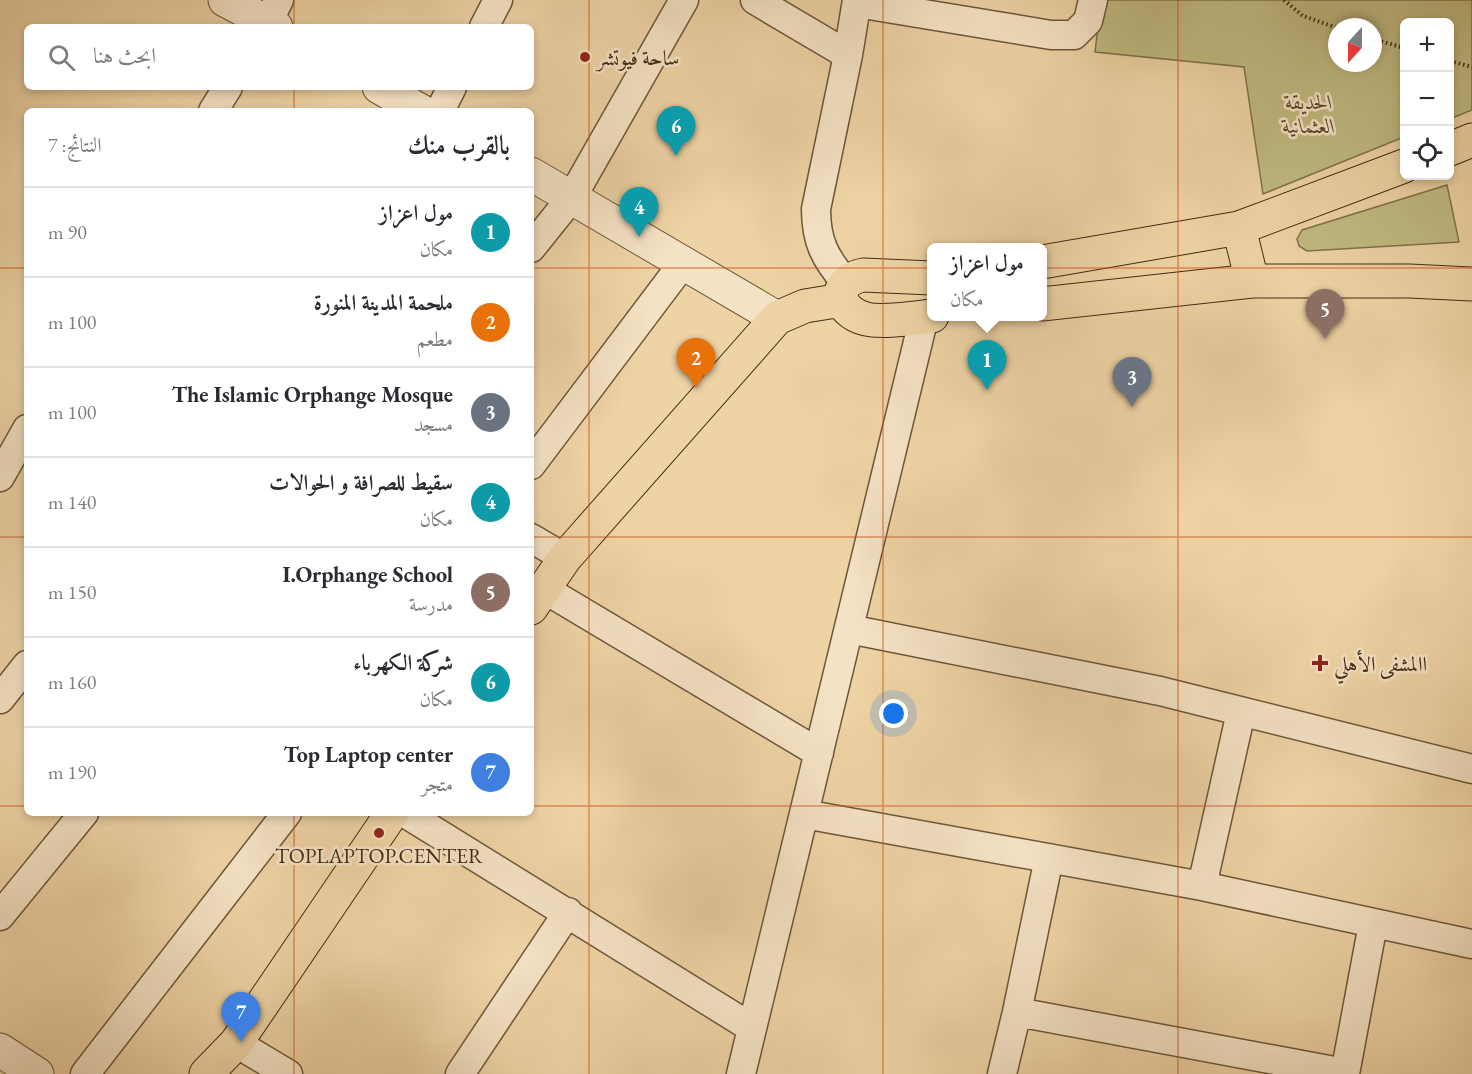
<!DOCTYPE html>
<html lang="ar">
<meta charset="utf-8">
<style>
:root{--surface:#fff;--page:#f7f7f7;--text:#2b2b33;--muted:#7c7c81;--line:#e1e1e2;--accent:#8f2418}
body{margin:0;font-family:"EB Garamond",Amiri,serif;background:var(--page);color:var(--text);direction:rtl}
.controls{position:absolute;right:18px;top:18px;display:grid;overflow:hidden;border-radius:9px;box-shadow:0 3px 9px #0003}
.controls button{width:54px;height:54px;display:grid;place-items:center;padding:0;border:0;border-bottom:2px solid var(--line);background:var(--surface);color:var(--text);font:30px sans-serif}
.compass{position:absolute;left:1328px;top:18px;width:54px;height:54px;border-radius:50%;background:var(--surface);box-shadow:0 3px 9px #0003;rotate:201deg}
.you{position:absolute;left:894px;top:714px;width:21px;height:21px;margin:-15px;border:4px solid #fff;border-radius:50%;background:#1a73e8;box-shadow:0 0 0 9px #1a73e833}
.badge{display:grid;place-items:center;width:39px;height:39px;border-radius:50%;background:var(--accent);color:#fff;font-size:20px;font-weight:700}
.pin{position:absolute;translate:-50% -50px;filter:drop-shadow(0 2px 3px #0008)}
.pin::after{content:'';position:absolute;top:32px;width:21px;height:18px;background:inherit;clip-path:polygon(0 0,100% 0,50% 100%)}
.popup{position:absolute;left:927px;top:243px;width:120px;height:78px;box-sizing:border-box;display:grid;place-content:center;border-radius:9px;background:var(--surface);filter:drop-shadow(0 2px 4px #0005);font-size:20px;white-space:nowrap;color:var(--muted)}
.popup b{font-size:22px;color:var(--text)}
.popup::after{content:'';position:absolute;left:50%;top:100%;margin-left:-12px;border:12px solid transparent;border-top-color:var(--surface)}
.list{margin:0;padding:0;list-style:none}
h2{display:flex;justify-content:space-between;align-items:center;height:78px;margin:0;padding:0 24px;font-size:26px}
h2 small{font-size:20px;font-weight:400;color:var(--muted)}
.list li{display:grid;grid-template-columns:39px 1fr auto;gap:18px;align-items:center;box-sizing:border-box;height:90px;padding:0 24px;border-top:2px solid var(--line)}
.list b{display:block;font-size:22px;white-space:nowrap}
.list p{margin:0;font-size:20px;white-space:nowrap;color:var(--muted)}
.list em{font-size:20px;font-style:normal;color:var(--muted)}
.icon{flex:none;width:33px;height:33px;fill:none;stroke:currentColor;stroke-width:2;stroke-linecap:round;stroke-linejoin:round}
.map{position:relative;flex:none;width:1472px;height:1074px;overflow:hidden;direction:ltr}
.search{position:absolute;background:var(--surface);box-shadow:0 3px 9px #0003;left:24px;top:24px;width:510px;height:66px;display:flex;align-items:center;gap:15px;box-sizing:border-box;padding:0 21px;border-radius:9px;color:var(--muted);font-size:22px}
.panel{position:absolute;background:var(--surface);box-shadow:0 3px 9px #0003;left:24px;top:108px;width:510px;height:708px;border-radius:9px;direction:rtl}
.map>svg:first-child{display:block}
</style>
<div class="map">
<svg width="1472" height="1074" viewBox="0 0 1472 1074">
<rect width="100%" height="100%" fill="#eed3a5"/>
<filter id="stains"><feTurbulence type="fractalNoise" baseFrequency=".00333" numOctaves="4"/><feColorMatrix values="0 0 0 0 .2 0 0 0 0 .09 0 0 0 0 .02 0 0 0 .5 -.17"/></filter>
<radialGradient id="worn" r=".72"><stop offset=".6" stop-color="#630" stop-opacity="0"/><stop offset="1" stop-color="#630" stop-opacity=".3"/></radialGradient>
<!-- green -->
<path fill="#c0ba81" stroke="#81734b" stroke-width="1.5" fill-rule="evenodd" d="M1101 0H1472V110L1450 119V22H1404V137L1263 194 1244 67 1095 52ZM1337 27H1373V63H1337Z
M1447 185 1459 242 1307 251 1299 246 1297 239 1302 230Z"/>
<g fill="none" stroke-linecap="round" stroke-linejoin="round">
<defs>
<path id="minor" d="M755 0 848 55
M857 3 1051 35H1074L1088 21 1093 0
M265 27 279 0
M484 27 498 0
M213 111 228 87
M440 111 452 87
M531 248 572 197 684 0
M846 283C825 258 816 242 816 209L848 55 857 0
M531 465 684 262
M0 477 27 429
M531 538 565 558
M544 589 819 753
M849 629 1160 691 1472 769
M0 699 27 665
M405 813 752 1028
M804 814 1202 886 1472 944
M1202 886 1241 712
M0 916 84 813
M1017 1012 1345 1073
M236 1043 288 1074
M85 1074 287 813
M460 1074 568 912
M741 1074 924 317
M1002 1074 1017 1012 1049 858
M1345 1074 1373 924"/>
<path id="tertiary" d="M225 0 276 27
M379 87 421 111
M531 174 777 318
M0 1050 37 1074"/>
<path id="primary" d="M1450 149 1472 140
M1239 228 1252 281
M1042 262 1239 228 1404 166
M932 278 863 275C830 282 837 312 866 319 883 323 913 318 932 316
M1042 304 1252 281H1409L1472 284
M531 608 565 558 777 318 805 306 842 300
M206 1074 236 1043 392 813"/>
</defs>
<!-- minor casing -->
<use href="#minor" stroke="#6d5639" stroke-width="31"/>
<!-- tertiary casing -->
<use href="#tertiary" stroke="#6d5639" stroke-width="35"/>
<!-- primary casing -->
<use href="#primary" stroke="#422c15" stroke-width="35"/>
<!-- path -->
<path stroke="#422c15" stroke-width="4" stroke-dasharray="1.5 3" stroke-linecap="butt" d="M1284 0 1303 16 1337 28
M1373 39 1404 48
M1450 61 1472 67"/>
<!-- minor -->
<use href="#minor" stroke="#f4e2c4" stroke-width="28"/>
<!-- tertiary -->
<use href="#tertiary" stroke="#f4e2c4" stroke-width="33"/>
<!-- primary -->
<use href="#primary" stroke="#eed3a5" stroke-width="33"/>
</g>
<!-- grid -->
<path fill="none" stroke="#c7500e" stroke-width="1.5" stroke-opacity="0.55" d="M294 0V27M589 0V1074M883 0V1074M1178 0V1074M294 87V111M0 268H27M531 268H1472M0 537H27M531 537H1472M0 806H27M531 806H1472M294 813V1074"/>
<!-- markers -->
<g fill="#8f2418" stroke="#f4e2c4" stroke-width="2">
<circle cx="585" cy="57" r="6"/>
<path d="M1317 654h6v6h6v6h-6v6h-6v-6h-6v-6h6z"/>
<circle cx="379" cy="833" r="6"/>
</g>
<g text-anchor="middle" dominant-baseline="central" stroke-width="5" stroke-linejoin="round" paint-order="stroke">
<!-- poi labels -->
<g font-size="21" fill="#422c15" stroke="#f4e2c4" text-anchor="start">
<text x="597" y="57">ساحة فيوتشر</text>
<text x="1334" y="663">االمشفى الأهلي</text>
<text x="379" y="855" text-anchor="middle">TOPLAPTOP.CENTER</text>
</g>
<!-- park labels -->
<g font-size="21" font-style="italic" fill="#5b482b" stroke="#f4e2c4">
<text x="1309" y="101">الحديقة<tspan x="1309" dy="24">العثمانية</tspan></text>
</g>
</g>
<rect width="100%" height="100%" filter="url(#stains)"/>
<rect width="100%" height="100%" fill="url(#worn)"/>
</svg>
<div class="controls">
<button>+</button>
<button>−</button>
<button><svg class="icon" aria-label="locate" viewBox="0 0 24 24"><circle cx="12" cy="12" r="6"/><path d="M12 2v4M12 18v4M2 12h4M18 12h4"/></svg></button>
</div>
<svg class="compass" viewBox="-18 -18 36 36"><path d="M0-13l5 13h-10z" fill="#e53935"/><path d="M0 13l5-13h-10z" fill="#7c7c81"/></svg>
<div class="you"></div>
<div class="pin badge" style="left:987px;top:390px;background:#0f9aa8">1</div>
<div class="popup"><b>مول اعزاز</b>مكان</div>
<div class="pin badge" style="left:696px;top:388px;background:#e8710a">2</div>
<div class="pin badge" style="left:1132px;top:407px;background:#6b7280">3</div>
<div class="pin badge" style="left:639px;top:237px;background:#0f9aa8">4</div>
<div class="pin badge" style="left:1325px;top:339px;background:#8d6e63">5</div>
<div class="pin badge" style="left:676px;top:156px;background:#0f9aa8">6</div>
<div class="pin badge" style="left:241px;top:1042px;background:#3f7fe0">7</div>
<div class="search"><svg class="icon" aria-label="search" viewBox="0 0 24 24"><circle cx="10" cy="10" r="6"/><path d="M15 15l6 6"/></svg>ابحث هنا</div>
<section class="panel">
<h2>بالقرب منك<small>النتائج: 7</small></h2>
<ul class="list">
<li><span class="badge" style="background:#0f9aa8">1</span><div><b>مول اعزاز</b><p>مكان</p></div><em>90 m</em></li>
<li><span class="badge" style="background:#e8710a">2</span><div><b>ملحمة المدينة المنورة</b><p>مطعم</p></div><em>100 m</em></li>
<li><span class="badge" style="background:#6b7280">3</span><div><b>The Islamic Orphange Mosque</b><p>مسجد</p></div><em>100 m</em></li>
<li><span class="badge" style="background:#0f9aa8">4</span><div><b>سقيط للصرافة و الحوالات</b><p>مكان</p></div><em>140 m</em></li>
<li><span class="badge" style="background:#8d6e63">5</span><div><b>I.Orphange School</b><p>مدرسة</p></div><em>150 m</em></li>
<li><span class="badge" style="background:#0f9aa8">6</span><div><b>شركة الكهرباء</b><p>مكان</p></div><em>160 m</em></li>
<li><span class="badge" style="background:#3f7fe0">7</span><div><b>Top Laptop center</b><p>متجر</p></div><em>190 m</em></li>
</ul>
</section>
</div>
